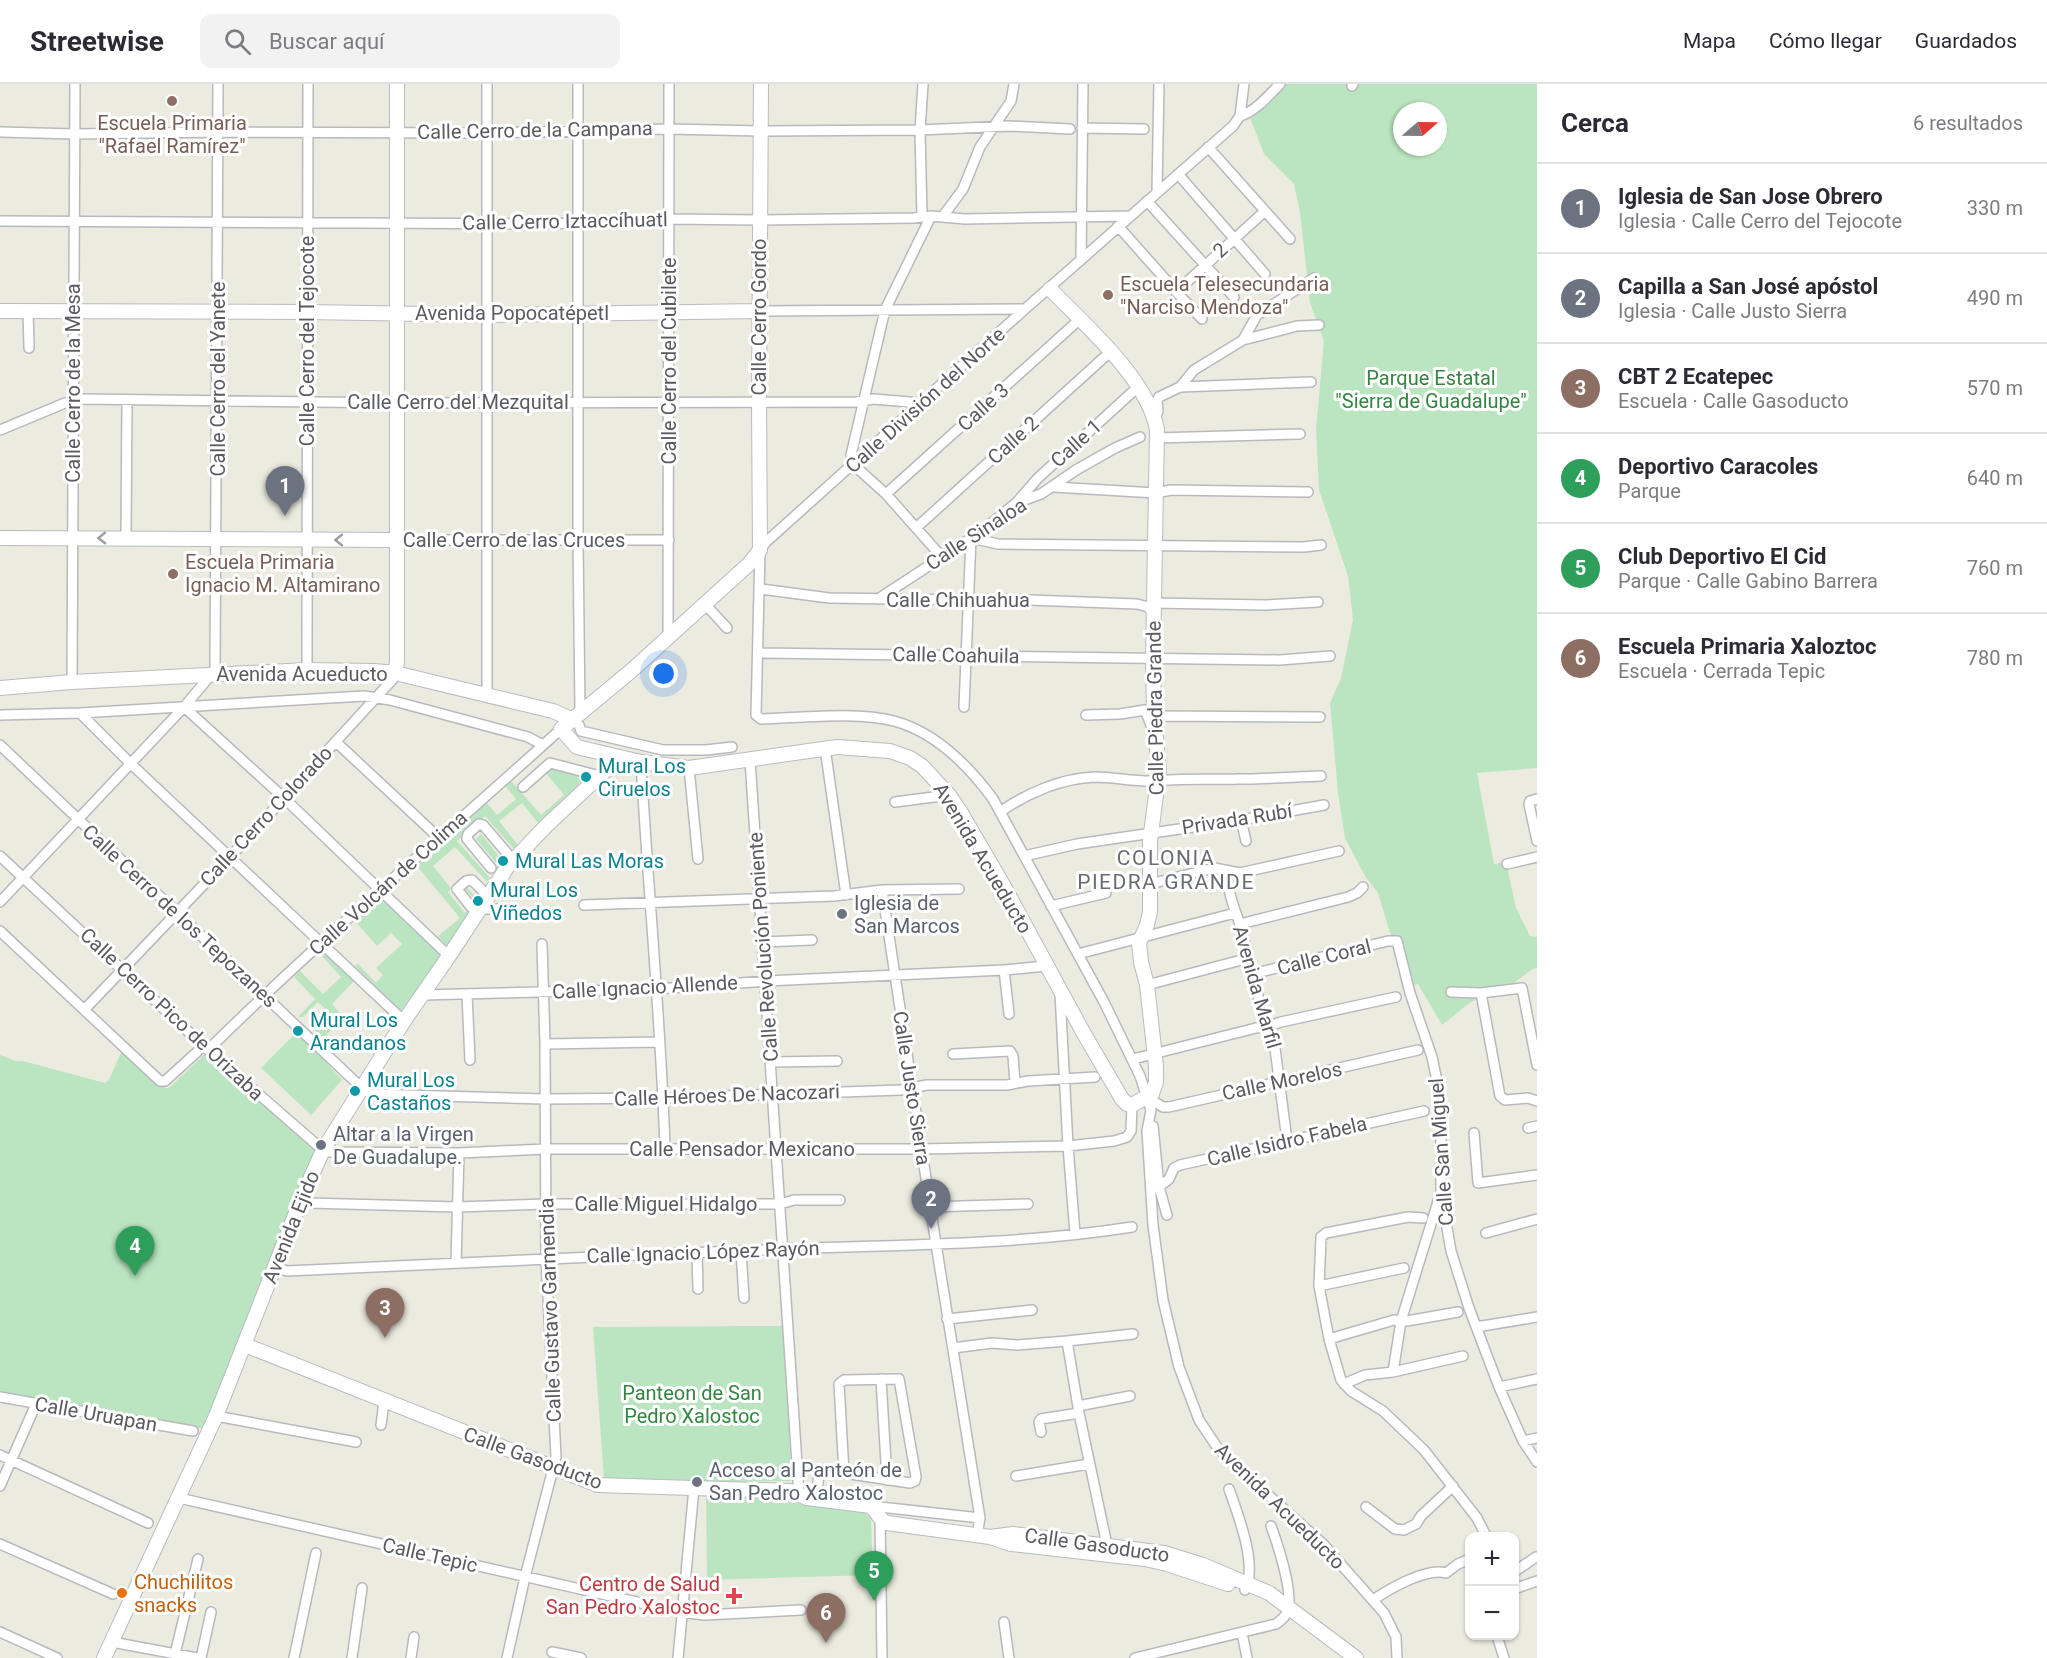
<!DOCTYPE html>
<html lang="es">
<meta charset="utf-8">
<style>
:root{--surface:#fff;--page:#f2f2f3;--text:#2b2b33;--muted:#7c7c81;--line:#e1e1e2;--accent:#ea4d27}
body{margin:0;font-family:Roboto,sans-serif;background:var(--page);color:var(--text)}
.controls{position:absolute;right:18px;bottom:18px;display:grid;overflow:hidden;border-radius:12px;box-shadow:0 2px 4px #0004}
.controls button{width:54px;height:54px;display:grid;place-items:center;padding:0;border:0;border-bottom:2px solid var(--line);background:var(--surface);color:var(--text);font:30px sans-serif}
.compass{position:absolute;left:1393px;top:18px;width:54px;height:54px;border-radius:50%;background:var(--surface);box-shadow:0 2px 4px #0004;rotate:70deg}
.you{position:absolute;left:664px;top:590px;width:21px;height:21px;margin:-15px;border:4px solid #fff;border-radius:50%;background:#1a73e8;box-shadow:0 0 0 9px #1a73e833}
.badge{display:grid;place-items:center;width:39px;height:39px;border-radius:50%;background:var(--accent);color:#fff;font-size:20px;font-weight:700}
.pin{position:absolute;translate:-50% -50px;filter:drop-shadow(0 2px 3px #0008)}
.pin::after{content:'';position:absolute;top:32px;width:21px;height:18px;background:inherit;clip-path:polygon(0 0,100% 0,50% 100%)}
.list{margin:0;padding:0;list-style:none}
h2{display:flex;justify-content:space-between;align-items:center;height:78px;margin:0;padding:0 24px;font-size:26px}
h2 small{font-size:20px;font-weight:400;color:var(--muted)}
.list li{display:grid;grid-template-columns:39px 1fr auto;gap:18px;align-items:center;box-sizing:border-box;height:90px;padding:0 24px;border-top:2px solid var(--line)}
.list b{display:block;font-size:22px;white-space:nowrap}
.list p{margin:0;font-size:20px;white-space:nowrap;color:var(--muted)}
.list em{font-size:20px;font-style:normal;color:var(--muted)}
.icon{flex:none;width:33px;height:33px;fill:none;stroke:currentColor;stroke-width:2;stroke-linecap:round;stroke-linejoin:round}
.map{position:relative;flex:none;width:1537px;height:1574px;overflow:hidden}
header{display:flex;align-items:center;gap:36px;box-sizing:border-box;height:84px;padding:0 30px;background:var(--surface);border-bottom:2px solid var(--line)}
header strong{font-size:28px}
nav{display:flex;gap:33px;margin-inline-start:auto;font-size:21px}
.search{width:420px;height:54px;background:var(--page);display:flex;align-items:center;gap:15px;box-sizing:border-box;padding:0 21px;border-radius:12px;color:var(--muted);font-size:22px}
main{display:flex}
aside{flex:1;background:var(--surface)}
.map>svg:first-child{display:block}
</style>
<header>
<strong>Streetwise</strong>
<div class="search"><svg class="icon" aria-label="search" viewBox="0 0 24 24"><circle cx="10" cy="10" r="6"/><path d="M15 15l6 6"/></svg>Buscar aquí</div>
<nav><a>Mapa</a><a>Cómo llegar</a><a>Guardados</a></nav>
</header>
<main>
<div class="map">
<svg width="1537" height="1574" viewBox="0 0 1537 1574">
<rect width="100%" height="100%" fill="#ecebe0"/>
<!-- green -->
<path fill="#bbe5c0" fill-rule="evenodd" d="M1279 0H1537V684L1477 689 1494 780 1506 778 1516 824 1530 852 1537 853V884L1533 885 1508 903 1471 918 1442 941 1418 900 1413 901 1408 884 1392 855 1378 809 1365 792 1345 754 1338 709 1330 619 1341 594 1353 536 1348 492 1319 406 1316 345 1324 257 1310 219 1300 128 1294 100 1264 70 1249 31ZM1402 27H1438V63H1402Z
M551 685 586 693 539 740 522 719 499 737 518 761 514 765 485 732 457 757 490 794 487 798 455 763 433 782 451 804 448 808 465 829 476 818 465 805 467 803 478 816 447 862 438 852 460 834 417 782 487 719 497 731 516 715 502 698 508 693 541 731 564 711 546 689Z
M481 750 503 777 499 782 476 755Z
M383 809 442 873 402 929 355 882 358 880 376 899 383 891 376 884 402 860 391 849 377 862 355 837Z
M324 865 355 896 332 920 344 934 323 954 314 946 329 929 318 918 303 933H298L315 915 294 893 300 887 323 910 341 893 320 870Z
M298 947 342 996 311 1031 261 984Z
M122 966 166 1004H169L207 968 323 1070 206 1345 0 1313V971L16 977H23L105 999 109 996Z
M785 1242 791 1397 694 1398 604 1395 593 1243Z
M706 1411 791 1412 856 1421 871 1435 873 1491 707 1496Z"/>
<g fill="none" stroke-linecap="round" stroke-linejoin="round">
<defs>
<path id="street" d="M487 0V612
M578 0V456L580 628
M1280 0C1269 11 1255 28 1240 32L1233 42 1025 225 766 458 760 466 756 631 761 635C799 634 858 627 894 637 935 648 968 681 993 715L1104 918 1140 992 1151 1026 1147 1047 1153 1141 1163 1216 1179 1283 1199 1336 1217 1363 1237 1383 1323 1460 1384 1529 1396 1553 1397 1574
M1352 2 1353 0
M1240 32 1244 0
M1082 44 1144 45
M0 48 75 50 218 48 487 49 669 45 761 47 920 46 1009 42 1070 45
M1208 63 1290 155
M1178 90 1265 190
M1157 107 1159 0
M1147 117 1234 213
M931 132 885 226 851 371 856 383 886 410 941 472
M943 132 963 105 980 63 1011 17 1014 0
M922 133 920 46 923 0
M0 137 545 140 668 135 760 136 914 134 931 132 965 135 1130 132
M1118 142 1181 213 1202 235
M1081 176 1083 0
M1176 208 1265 127
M28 226 29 264
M759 227 1025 225
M1243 256 1257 231 1314 194
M1180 303 1311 298
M1155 335 1158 327 1157 317 1159 313 1180 303 1194 286 1243 256 1297 242 1319 241
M0 346 65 319 82 315 398 319 856 318 874 315 921 319
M1156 354 1300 350
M1054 403 1156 409 1171 406 1308 408
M886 410 1080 235
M1017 418 1038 394 1139 302
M916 444 1110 268
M126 453 127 316
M397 456H669
M761 505 829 514 968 516 1003 515 1137 520 1148 523 1153 529
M878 515 982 447 1016 419 1041 410 1076 386 1115 364 1140 353
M1154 519 1266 521 1318 518
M705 520 727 544
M668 554 669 0
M759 569 1280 576 1330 572
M307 586 308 0
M72 598 75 0
M184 623 284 714 449 872
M964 623 971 454 998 460 1304 463 1321 461
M80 629 130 679 404 937
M0 631 80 629 364 612 390 616 528 653 543 661
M1086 631 1120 630 1145 626 1151 641
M1154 632 1320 633
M571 635 579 641 581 647 663 666H706L732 663
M336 658 438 753
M0 661 365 1007 371 1010 544 1015 664 1014 901 1006 927 1001H1007L1028 997 1095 993
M825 664 846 811
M750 676 799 1410
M641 678C648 807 661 936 665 1065
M689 684 698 775
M523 703 550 679 600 692
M1537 715 1530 717 1529 720 1537 757
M895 718 949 711
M1000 728C1027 709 1062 694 1095 693 1114 693 1135 698 1155 697 1182 694 1210 696 1238 695 1265 695 1293 693 1321 692
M1241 736 1246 757
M0 772 208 966 317 1061 329 1068 459 1069 545 1065H921L1068 1062 1114 1057 1127 1053 1131 1047 1132 1021
M1024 772 1077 760 1241 736 1324 721
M1507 780 1537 773
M491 784 467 755 468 750 479 740 483 741 513 776
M1230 787C1225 806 1235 824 1240 841 1249 873 1256 905 1264 936L1271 943 1273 949 1287 1056
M1150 800 1214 784 1240 789 1339 767
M882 806 936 1160 980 1434 977 1451
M0 818 184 623 215 586 218 0
M584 821 834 812 882 806 959 805
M1051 822 1106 809
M471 823 457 805 466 797 472 796 488 812
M480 825H503
M1240 840 1348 813 1357 809 1363 803
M0 847 160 997H165L197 968
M763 858 812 856
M1078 870 1235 829
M1004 886 1009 930
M1252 890 1388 857H1397L1410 909 1432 973 1441 1016V1109L1451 1167 1469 1224 1499 1303 1523 1357 1537 1378
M1147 901 1249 874
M1451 908 1481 909 1522 904 1537 981
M1060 909 1068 1062 1075 1150
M1481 909 1500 1012 1505 1016 1528 1014 1537 1017
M422 911 657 905 766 897 1004 886 1047 882
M467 911 470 976
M84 926 230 773 393 595 395 589
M545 960 660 958
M208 966C321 854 443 752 561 645
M953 970 1010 967 1013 972 1015 999
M1133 975 1256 944 1269 942 1281 938 1396 913
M772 978 837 977
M1148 1014 1163 1023H1169L1418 966
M1153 1042 1159 1103 1167 1131
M1528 1044 1537 1042
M1474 1049 1478 1099 1537 1091
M1159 1103 1169 1095 1174 1084 1180 1081 1424 1027
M301 1116 308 1119 457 1123 546 1120H780L794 1116H840
M930 1123 1028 1120
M1423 1134 1408 1133 1326 1149 1321 1153 1319 1202 1329 1255 1341 1296 1351 1307 1383 1327 1424 1366 1477 1434 1486 1452
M1486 1149 1537 1135
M741 1167 744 1214
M697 1169 698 1205
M456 1179 459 1069
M275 1183 287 1187C453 1180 618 1171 784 1165 900 1161 1017 1161 1132 1143
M1319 1202 1404 1184
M947 1235 1032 1226
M1476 1243 1537 1233
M1329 1255 1394 1236 1407 1237 1458 1228
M1067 1257 1079 1329 1108 1466
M953 1264 992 1259 1017 1261 1067 1257 1133 1250
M1393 1288 1401 1237 1440 1111
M881 1295 887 1396
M1344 1300 1365 1291 1393 1288 1463 1272
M1499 1303 1537 1295
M0 1313 193 1347
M1078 1322 1130 1312
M216 1332 356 1358
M381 1341 384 1318
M1041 1348 1039 1338 1041 1335 1079 1329
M1523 1357 1537 1354
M0 1371 148 1439
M1016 1392 1089 1380
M0 1402 36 1320
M1229 1405C1238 1431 1258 1481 1245 1506
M179 1414 681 1528 704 1531 801 1526
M816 1414 819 1391 824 1386 910 1399 915 1397 916 1393 899 1295 844 1296 839 1300 844 1389
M871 1422 980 1434
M1366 1423 1395 1445 1404 1446 1416 1440 1421 1432 1453 1402
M880 1432 882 1574
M0 1460 113 1510
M1514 1488 1536 1473
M1514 1505 1537 1497
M1373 1516C1389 1505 1427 1483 1446 1489L1458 1480 1470 1475
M1004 1538 1009 1574
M0 1548 57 1574
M1242 1549 1247 1574
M1497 1552 1504 1574
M112 1558 197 1574
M552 1568 581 1574
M175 1570 198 1475
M201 1574 211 1528
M294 1574 316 1469
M352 1574 362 1504
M411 1574 414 1553
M507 1574 525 1493 556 1373 546 1174 545 960 542 860
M678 1574 694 1404
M1135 1574 1276 1540C1281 1536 1286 1533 1288 1526 1293 1507 1278 1461 1271 1442"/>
<path id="secondary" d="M761 0 759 318 760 466 749 480 631 587 561 645 577 663 641 678 689 684 837 663 890 667 910 674 922 682 949 711 960 727 1002 799 1083 948 1122 1015 1127 1020 1132 1021 1152 1010 1156 998V982L1147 901 1141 878 1139 859 1147 841 1150 828V757L1159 688 1154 632 1153 574 1157 346C1148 295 1085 241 1050 205
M0 227 307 228 487 231 759 227
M0 454 397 456
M395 589 397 578V0
M0 604 72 598 307 586 374 587 395 589 553 627 571 635
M245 1261 598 1401 791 1407 807 1414 871 1422 882 1436 887 1439 990 1453 1013 1450 1164 1469 1203 1481 1269 1509 1356 1574
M990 1453 1011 1460 1145 1475 1167 1480 1228 1500
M104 1574 216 1332 301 1116 323 1066 404 937 449 872 508 782 546 742 620 673"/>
</defs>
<!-- street casing -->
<use href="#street" stroke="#b8b9bf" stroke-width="12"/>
<!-- secondary casing -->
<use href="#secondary" stroke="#b9bbc2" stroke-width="16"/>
<!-- street -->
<use href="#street" stroke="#fff" stroke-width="9"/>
<!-- secondary -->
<use href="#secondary" stroke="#fff" stroke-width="14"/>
</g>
<!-- one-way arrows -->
<defs><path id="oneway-chevron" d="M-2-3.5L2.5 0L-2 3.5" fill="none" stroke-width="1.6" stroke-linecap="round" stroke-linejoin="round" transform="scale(1.5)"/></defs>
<g stroke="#9b9da0">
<use href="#oneway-chevron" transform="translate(102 454) rotate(179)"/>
<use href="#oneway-chevron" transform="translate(339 456) rotate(180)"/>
</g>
<!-- markers -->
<g fill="#8d6e63" stroke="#fff" stroke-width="2">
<circle cx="172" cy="17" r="6"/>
<circle cx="1108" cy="211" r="6"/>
<circle cx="173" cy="490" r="6"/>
</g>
<g fill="#0f9aa8" stroke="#fff" stroke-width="2">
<circle cx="586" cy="693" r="6"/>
<circle cx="503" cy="777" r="6"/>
<circle cx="478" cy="817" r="6"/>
<circle cx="298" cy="947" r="6"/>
<circle cx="355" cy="1007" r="6"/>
</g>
<g fill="#6b7280" stroke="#fff" stroke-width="2">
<circle cx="842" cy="830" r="6"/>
<circle cx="321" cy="1061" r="6"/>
<circle cx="697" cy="1398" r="6"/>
</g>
<circle fill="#e8710a" stroke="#fff" stroke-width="2" cx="122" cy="1509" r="6"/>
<path fill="#e0444e" stroke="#fff" stroke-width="2" d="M731 1503h6v6h6v6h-6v6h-6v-6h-6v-6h6z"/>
<g text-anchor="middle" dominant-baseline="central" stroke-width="6" stroke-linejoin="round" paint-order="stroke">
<!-- education labels -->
<g font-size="20" fill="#785e54" stroke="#fff" text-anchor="start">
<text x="172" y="39" text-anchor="middle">Escuela Primaria<tspan x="172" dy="23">"Rafael Ramírez"</tspan></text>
<text x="1120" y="200">Escuela Telesecundaria<tspan x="1120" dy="23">"Narciso Mendoza"</tspan></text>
<text x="185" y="478">Escuela Primaria<tspan x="185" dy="23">Ignacio M. Altamirano</tspan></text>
</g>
<!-- street labels -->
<g font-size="20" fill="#595b61" stroke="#fff">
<text transform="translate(535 46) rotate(-1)">Calle Cerro de la Campana</text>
<text transform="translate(565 137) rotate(-1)">Calle Cerro Iztaccíhuatl</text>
<text transform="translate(1220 166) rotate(-43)">2</text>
<text x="512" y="229">Avenida Popocatépetl</text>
<text transform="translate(759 233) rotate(-90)">Calle Cerro Gordo</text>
<text transform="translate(307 257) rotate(-90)">Calle Cerro del Tejocote</text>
<text transform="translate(669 277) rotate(-90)">Calle Cerro del Cubilete</text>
<text transform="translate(218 295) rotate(-90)">Calle Cerro del Yanete</text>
<text transform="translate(73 299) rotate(-90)">Calle Cerro de la Mesa</text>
<text transform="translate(925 316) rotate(-42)">Calle División del Norte</text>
<text x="458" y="318">Calle Cerro del Mezquital</text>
<text transform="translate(983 323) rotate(-42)">Calle 3</text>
<text transform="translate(1013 356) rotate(-42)">Calle 2</text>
<text transform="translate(1076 359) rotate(-42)">Calle 1</text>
<text transform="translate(976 450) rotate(-33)">Calle Sinaloa</text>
<text x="514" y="456">Calle Cerro de las Cruces</text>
<text x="958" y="516">Calle Chihuahua</text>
<text transform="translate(956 571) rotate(1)">Calle Coahuila</text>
<text x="302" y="590">Avenida Acueducto</text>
<text transform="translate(1155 624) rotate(-91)">Calle Piedra Grande</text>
<text transform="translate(266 732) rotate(-47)">Calle Cerro Colorado</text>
<text transform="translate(1237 735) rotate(-9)">Privada Rubí</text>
<text transform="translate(983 774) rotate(59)">Avenida Acueducto</text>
<text transform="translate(388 799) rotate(-42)">Calle Volcán de Colima</text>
<text transform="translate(180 832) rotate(43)">Calle Cerro de los Tepozanes</text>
<text transform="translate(763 863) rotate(-94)">Calle Revolución Poniente</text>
<text transform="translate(1324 873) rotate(-14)">Calle Coral</text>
<text transform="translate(645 903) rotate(-3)">Calle Ignacio Allende</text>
<text transform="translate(1257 903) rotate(74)">Avenida Marfil</text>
<text transform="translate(172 930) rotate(43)">Calle Cerro Pico de Orizaba</text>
<text transform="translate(1282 997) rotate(-12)">Calle Morelos</text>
<text transform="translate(912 1004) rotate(81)">Calle Justo Sierra</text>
<text transform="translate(727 1011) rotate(-2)">Calle Héroes De Nacozari</text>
<text transform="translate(1287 1057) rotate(-13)">Calle Isidro Fabela</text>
<text x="742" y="1065">Calle Pensador Mexicano</text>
<text transform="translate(1441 1068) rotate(-94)">Calle San Miguel</text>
<text x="666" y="1120">Calle Miguel Hidalgo</text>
<text transform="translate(291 1143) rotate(-68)">Avenida Ejido</text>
<text transform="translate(703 1168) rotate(-2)">Calle Ignacio López Rayón</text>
<text transform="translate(550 1226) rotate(-92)">Calle Gustavo Garmendia</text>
<text transform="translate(96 1330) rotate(10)">Calle Uruapan</text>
<text transform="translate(533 1374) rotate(20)">Calle Gasoducto</text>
<text transform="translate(1280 1422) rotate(44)">Avenida Acueducto</text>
<text transform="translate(1097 1461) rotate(8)">Calle Gasoducto</text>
<text transform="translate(430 1471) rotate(13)">Calle Tepic</text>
</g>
<!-- park labels -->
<g font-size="20" fill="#348541" stroke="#fff">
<text x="1431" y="294">Parque Estatal<tspan x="1431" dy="23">"Sierra de Guadalupe"</tspan></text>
<text x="692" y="1309">Panteon de San<tspan x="692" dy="23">Pedro Xalostoc</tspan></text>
</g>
<!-- culture labels -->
<g font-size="20" fill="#0d838f" stroke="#fff" text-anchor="start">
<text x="598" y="682">Mural Los<tspan x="598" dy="23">Ciruelos</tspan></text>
<text x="515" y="777">Mural Las Moras</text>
<text x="490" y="806">Mural Los<tspan x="490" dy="23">Viñedos</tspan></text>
<text x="310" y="936">Mural Los<tspan x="310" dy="23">Arandanos</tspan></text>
<text x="367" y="996">Mural Los<tspan x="367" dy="23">Castaños</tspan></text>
</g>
<!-- worship labels -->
<g font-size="20" fill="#5b616d" stroke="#fff" text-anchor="start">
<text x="854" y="819">Iglesia de<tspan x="854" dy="23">San Marcos</tspan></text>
<text x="333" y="1050">Altar a la Virgen<tspan x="333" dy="23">De Guadalupe.</tspan></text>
<text x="709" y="1386">Acceso al Panteón de<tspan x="709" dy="23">San Pedro Xalostoc</tspan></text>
</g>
<!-- food labels -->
<g font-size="20" fill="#c56008" stroke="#fff" text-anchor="start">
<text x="134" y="1498">Chuchilitos<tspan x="134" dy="23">snacks</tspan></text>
</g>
<!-- health labels -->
<g font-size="20" fill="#be3a42" stroke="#fff" text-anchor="end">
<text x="720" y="1500">Centro de Salud<tspan x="720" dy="23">San Pedro Xalostoc</tspan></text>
</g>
<!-- neighbourhood labels -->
<g font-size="21" letter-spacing="1.5" fill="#696d73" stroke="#fff">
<text x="1166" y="774">COLONIA<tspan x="1166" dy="24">PIEDRA GRANDE</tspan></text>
</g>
</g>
</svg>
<div class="controls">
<button>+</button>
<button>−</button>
</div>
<svg class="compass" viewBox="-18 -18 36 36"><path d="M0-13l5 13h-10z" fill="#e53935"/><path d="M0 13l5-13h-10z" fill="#7c7c81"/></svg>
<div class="you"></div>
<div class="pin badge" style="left:285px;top:432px;background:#6b7280">1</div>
<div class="pin badge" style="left:931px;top:1145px;background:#6b7280">2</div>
<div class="pin badge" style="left:385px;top:1254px;background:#8d6e63">3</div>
<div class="pin badge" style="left:135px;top:1192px;background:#2e9e5b">4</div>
<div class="pin badge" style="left:874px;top:1517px;background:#2e9e5b">5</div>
<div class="pin badge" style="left:826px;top:1559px;background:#8d6e63">6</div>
</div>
<aside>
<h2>Cerca<small>6 resultados</small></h2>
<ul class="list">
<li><span class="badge" style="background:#6b7280">1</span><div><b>Iglesia de San Jose Obrero</b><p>Iglesia · Calle Cerro del Tejocote</p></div><em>330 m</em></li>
<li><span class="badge" style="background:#6b7280">2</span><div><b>Capilla a San José apóstol</b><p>Iglesia · Calle Justo Sierra</p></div><em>490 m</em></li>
<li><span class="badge" style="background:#8d6e63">3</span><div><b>CBT 2 Ecatepec</b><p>Escuela · Calle Gasoducto</p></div><em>570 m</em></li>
<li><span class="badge" style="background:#2e9e5b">4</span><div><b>Deportivo Caracoles</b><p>Parque</p></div><em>640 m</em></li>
<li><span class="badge" style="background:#2e9e5b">5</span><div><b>Club Deportivo El Cid</b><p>Parque · Calle Gabino Barrera</p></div><em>760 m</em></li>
<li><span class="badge" style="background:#8d6e63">6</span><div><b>Escuela Primaria Xaloztoc</b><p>Escuela · Cerrada Tepic</p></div><em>780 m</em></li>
</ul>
</aside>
</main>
